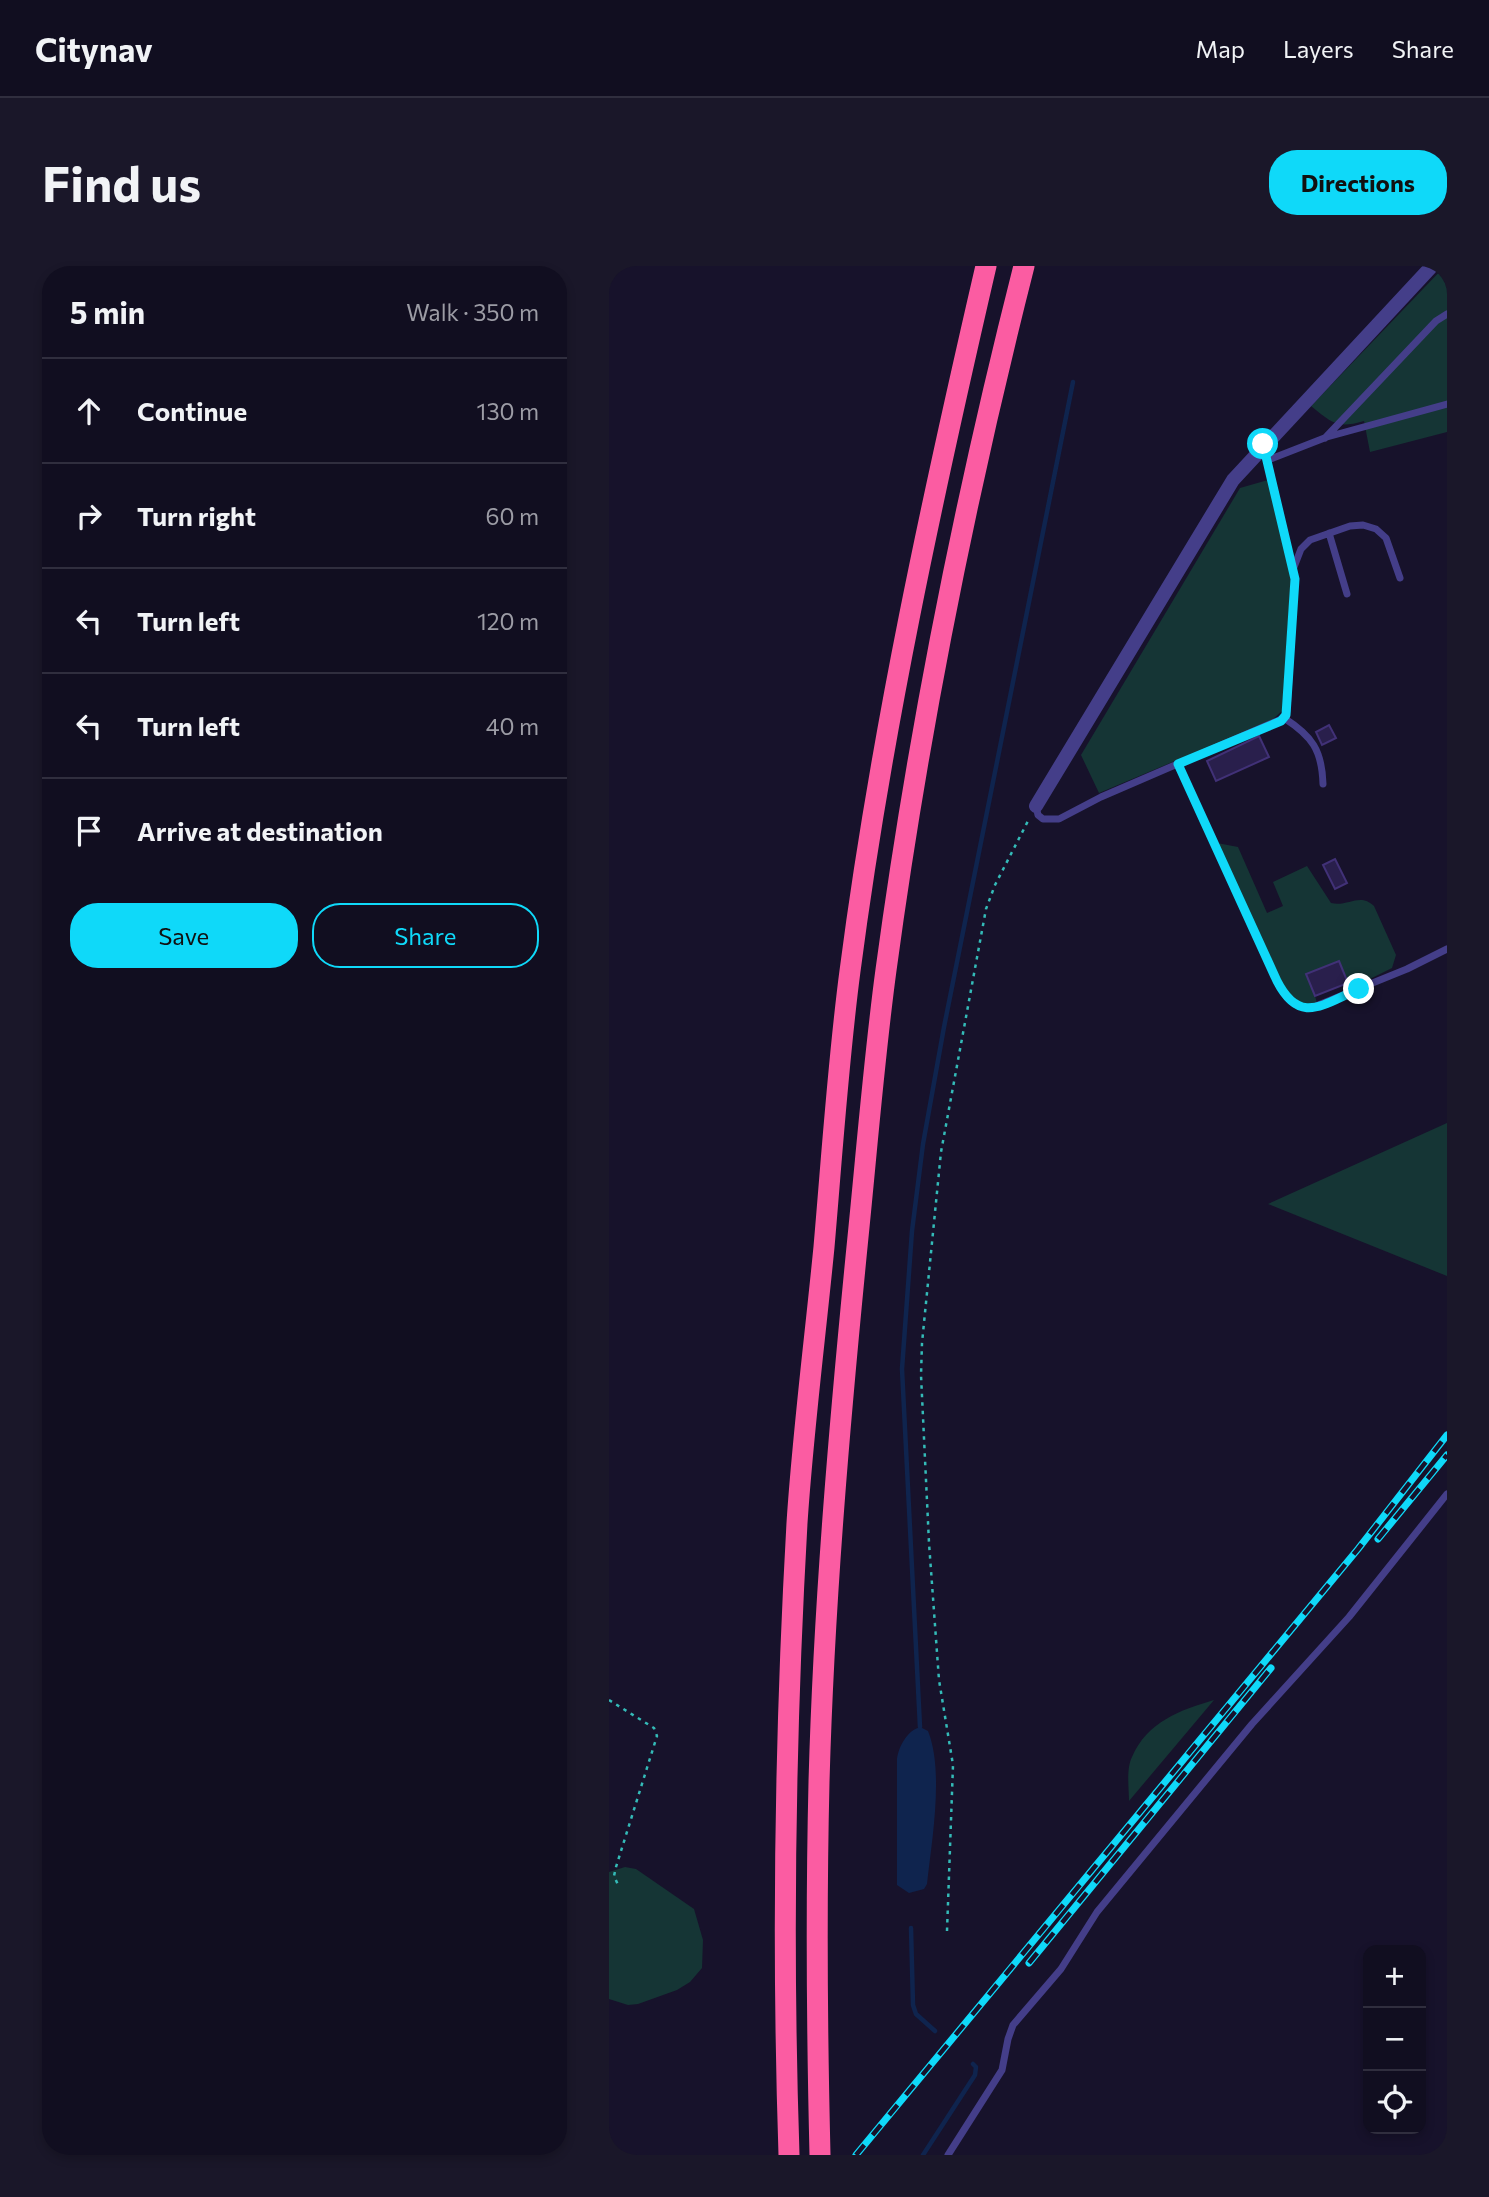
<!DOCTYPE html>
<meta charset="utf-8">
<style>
:root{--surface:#110e20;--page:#1a1729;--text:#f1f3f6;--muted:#9c9ca5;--line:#302e3e;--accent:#0fd9f9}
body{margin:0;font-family:Commissioner,sans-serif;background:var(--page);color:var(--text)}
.controls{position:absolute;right:21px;bottom:21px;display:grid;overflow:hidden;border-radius:14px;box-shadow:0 4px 10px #0003}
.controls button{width:63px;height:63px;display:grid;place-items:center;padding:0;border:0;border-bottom:2px solid var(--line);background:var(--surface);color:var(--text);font:35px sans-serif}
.stop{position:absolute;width:21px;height:21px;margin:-16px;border:5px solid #0fd9f9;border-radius:50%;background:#fff}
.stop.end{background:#0fd9f9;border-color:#fff;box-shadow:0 2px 7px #0008}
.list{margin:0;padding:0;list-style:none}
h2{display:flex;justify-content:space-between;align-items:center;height:91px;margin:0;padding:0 28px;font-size:30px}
h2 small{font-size:23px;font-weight:400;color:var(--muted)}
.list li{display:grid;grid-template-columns:46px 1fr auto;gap:21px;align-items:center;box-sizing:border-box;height:105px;padding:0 28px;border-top:2px solid var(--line)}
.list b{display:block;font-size:26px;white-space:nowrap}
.list em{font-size:23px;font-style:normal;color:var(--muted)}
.actions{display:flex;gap:14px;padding:21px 28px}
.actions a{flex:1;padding:16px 0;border:2px solid var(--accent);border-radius:28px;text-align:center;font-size:24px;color:var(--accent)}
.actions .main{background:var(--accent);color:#111}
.icon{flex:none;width:38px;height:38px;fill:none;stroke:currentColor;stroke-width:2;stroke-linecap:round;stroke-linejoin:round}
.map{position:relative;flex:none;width:838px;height:1889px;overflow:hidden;border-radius:28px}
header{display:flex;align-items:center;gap:42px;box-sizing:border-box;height:98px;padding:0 35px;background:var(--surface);border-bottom:2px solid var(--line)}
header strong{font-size:33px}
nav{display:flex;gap:38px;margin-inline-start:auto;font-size:24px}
.intro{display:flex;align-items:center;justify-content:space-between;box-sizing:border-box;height:168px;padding:0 42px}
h1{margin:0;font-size:49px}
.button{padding:18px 32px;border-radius:28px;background:var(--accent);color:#111;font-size:24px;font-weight:700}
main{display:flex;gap:42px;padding:0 42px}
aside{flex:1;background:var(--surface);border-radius:28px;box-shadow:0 4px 10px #0003}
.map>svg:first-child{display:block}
</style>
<header>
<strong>Citynav</strong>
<nav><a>Map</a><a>Layers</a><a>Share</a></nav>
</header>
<div class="intro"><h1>Find us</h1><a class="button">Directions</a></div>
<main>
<aside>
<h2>5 min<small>Walk · 350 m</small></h2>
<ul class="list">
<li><svg class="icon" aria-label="ahead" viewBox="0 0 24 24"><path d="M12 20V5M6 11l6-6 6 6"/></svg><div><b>Continue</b></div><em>130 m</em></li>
<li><svg class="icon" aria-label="right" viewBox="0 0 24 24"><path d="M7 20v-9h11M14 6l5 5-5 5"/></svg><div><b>Turn right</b></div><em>60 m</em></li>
<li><svg class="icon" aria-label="left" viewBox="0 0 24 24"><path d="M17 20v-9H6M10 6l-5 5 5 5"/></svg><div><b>Turn left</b></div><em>120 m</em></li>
<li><svg class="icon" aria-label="left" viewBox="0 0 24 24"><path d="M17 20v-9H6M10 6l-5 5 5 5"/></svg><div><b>Turn left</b></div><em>40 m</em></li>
<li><svg class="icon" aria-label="arrive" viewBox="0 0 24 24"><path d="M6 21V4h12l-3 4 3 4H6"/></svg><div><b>Arrive at destination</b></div></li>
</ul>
<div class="actions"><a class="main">Save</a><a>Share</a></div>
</aside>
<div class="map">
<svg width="838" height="1889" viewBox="0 0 838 1889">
<rect width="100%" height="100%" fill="#17122b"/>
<!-- green -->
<path fill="#153535" d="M836 0H838V166L761 186 755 155C728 163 723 157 702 140Z
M659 214 682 312 673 445 663 454 490 527 472 489 631 222Z
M608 577 629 581 658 647 674 640 664 616 698 600 722 637C739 641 751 626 765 640L787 689 783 702 747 720C736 719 734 705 730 696L706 730 708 737C694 742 685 735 676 724Z
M838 857V1010L659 938Z
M605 1434 520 1535C520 1522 517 1503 523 1491 538 1456 571 1444 605 1434Z
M16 1601 27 1603 85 1643 94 1674 93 1702 81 1716 68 1724 29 1738 19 1739 0 1733V1606Z"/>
<!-- water -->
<path fill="#0f244e" d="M311 1461 319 1465C335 1505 323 1573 318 1618L315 1623 300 1627 288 1619V1493C290 1480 298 1465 311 1461Z"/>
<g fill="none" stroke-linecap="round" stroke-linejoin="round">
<!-- stream -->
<path stroke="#0f244e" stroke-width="4.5" d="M311 1461 293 1103 303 965 314 878 335 761 464 116
M302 1662 304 1739 307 1748 326 1765
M314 1889 366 1809 367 1801 364 1798"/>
</g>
<!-- building -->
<path fill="#291f4c" stroke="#413177" stroke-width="2" d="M720 459 727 472 713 479 707 466Z
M650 470 660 491 607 515 598 495Z
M726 593 738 617 726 623 714 599Z
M730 695 739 717 706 730 697 708Z"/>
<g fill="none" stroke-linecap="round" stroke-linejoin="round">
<!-- path -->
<path stroke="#34bbb8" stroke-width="2.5" stroke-dasharray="3.5 5" stroke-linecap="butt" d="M0 1434 45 1462 48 1470 7 1601 5 1610 10 1621
M338 1665 344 1499 330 1414 320 1277 312 1109 313 1077 332 886 377 643 386 619 419 555"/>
<!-- lane -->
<path stroke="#443e89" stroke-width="7" d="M716 172 827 55 838 48
M659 194 718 171 838 138
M720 267 738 328
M685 301 692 283 701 274 741 260 754 259 767 263 777 272 791 312
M675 452C703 470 713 484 714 518
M569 498 668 715C676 731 683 742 702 742L798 703 838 683
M427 540 429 549 434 553H450L492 531 675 452 678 445 686 313 655 180
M339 1889 393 1804 399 1773 404 1759 452 1703 488 1646 643 1458 740 1351 838 1228"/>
<!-- street -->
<path stroke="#443e89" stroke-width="14" d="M427 540 624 214 823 0"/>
<!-- highway -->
<path stroke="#fb5ca2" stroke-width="21" d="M180 1889C173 1678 176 1468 188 1257 194 1165 206 1073 215 981 223 889 229 796 241 705 272 467 323 233 377 0
M211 1889C208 1765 207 1640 210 1516 215 1334 231 1152 249 971 258 882 265 793 277 704 309 467 356 232 415 0"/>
<defs>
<path id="rail" d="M769 1273 838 1189
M420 1697 662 1402
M247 1889 749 1283 838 1169"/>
</defs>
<!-- rail casing -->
<use href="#rail" stroke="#0fd9f9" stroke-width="7"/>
<!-- rail -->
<use href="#rail" stroke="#17122b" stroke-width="4.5" stroke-dasharray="13" stroke-linecap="butt"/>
</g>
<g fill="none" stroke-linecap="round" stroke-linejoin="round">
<!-- route -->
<path stroke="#0fd9f9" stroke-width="9" d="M654 178 686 313 677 449 672 455 569 498 668 715C691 760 714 738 750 723"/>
</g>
</svg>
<div class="controls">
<button>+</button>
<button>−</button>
<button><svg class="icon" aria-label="locate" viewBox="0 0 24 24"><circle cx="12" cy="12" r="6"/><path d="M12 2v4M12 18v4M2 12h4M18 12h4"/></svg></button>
</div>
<div class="stop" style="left:654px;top:178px"></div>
<div class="stop end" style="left:750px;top:723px"></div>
</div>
</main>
